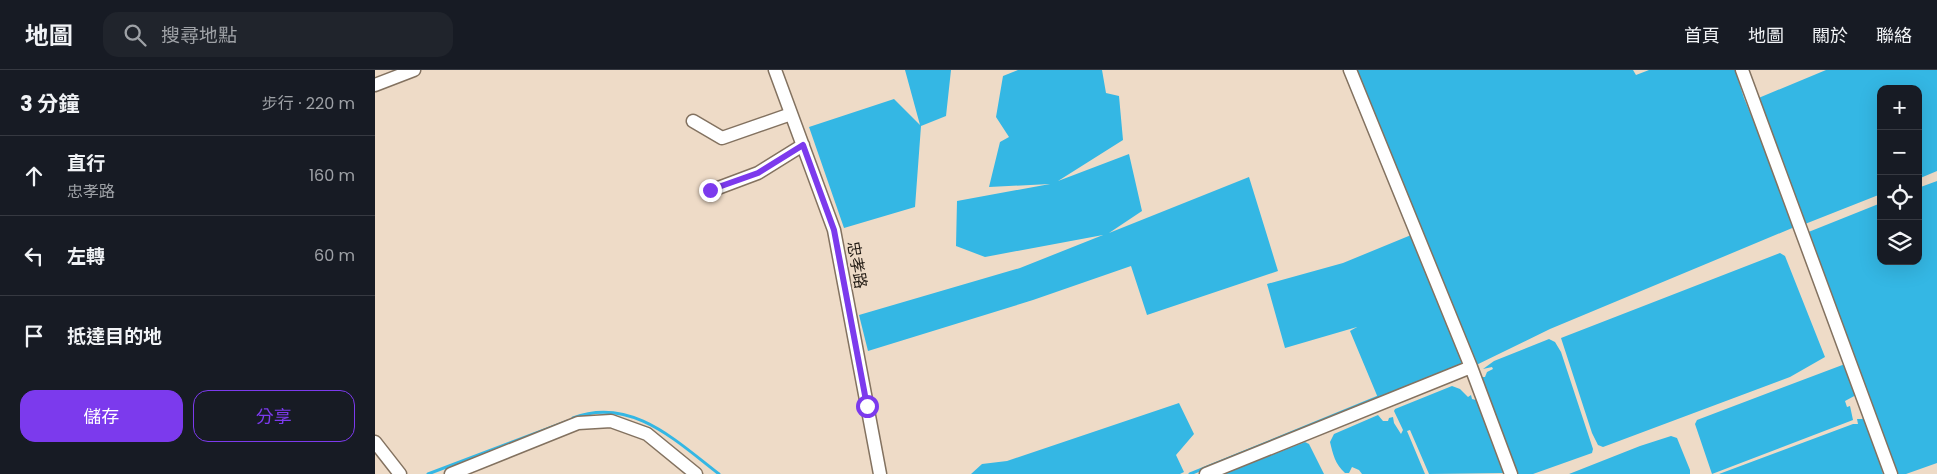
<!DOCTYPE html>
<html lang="zh-TW">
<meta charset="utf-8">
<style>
:root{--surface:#171b24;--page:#20242c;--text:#f1f3f6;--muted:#9ea1a6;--line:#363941;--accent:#7c3aed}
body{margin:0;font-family:Poppins,"Noto Sans TC",sans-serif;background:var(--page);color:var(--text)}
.controls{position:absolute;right:15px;top:15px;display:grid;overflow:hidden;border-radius:10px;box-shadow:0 5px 20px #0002}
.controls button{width:45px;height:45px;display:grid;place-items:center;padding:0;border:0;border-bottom:1px solid var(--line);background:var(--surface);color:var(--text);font:25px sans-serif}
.stop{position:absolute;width:15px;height:15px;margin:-11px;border:4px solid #7c3aed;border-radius:50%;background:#fff}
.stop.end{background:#7c3aed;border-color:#fff;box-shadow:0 1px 5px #0008}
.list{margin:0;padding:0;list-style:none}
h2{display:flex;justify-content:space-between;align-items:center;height:65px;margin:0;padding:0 20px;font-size:21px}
h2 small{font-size:16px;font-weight:400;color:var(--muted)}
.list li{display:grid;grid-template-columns:32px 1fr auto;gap:15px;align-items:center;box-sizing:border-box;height:80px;padding:0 20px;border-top:1px solid var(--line)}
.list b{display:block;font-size:19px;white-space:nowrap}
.list p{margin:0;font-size:16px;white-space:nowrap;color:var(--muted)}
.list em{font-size:16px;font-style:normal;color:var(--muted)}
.actions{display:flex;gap:10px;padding:15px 20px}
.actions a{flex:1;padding:11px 0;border:1px solid var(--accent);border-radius:15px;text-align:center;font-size:18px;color:var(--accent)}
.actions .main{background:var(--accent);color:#fff}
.icon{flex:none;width:28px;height:28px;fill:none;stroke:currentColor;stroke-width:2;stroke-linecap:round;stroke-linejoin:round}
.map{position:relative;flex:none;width:1562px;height:404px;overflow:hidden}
header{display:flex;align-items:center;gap:30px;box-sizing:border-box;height:70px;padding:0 25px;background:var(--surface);border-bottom:1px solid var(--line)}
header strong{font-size:24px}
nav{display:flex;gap:28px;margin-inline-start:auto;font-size:18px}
.search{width:350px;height:45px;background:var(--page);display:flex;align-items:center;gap:12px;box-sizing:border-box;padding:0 18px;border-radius:15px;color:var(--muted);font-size:19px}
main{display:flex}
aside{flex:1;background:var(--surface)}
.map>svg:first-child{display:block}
</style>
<header>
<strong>地圖</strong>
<div class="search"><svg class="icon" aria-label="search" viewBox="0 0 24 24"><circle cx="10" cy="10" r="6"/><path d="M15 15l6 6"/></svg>搜尋地點</div>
<nav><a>首頁</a><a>地圖</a><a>關於</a><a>聯絡</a></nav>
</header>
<main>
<aside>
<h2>3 分鐘<small>步行 · 220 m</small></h2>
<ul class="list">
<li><svg class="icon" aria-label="ahead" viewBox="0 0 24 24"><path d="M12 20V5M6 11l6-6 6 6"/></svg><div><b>直行</b><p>忠孝路</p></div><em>160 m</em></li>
<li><svg class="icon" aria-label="left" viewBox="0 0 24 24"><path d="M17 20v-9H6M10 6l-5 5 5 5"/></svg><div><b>左轉</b></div><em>60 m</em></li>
<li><svg class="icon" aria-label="arrive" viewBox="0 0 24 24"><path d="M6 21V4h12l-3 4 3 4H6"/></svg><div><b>抵達目的地</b></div></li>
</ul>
<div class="actions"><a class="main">儲存</a><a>分享</a></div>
</aside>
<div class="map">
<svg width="1562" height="404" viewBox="0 0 1562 404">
<rect width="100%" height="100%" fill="#eedbc7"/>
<!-- water -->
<path fill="#34b7e4" d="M530 0H576L571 46 546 56 540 137 469 158 434 57 519 29 545 55Z
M643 0H727L731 23 744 26 748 70 683 111 754 84 767 141 734 163 874 107 903 201 772 245 756 196 658 230 493 281 484 245 645 198 728 165 610 187 581 176 582 131 675 114 614 117 625 72 634 67 621 47 628 6Z
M979 0H1258L1261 5 1274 0H1360L1369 28 1422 156 1175 259 1093 299 1006 335 975 261 982 257 910 278 892 214 968 193 1041 163Z
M1451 0H1562V101L1543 109V19H1506V124L1430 154 1374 32Z
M1562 111V393L1531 404H1523L1431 163 1506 133V191H1543V118Z
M1405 183 1410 186 1450 287 1415 307 1228 377 1223 375 1217 363 1186 268Z
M1174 269 1180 272 1186 282 1218 379 1217 383 1158 404H1143L1107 307H1110L1112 302 1118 299 1117 297 1108 299 1119 291Z
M1470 294 1483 324 1470 331 1472 337 1475 336 1478 350 1337 404 1320 354 1322 350Z
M1077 316 1085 319 1093 327 1096 325 1097 329 1101 330 1130 403 1054 404 1035 360 1032 361 1050 404H987L984 400 977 397 974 403H970C960 394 958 384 955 372L959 364 1003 345 1008 351H1013L1014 348 1018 347 1019 353 1026 364 1028 360 1019 341 1020 339Z
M804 333 819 364 801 385 809 402 805 404H596L607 394 632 391Z
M1492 346 1508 404H1344L1478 354H1483L1482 349H1487Z
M1296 366 1302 368 1315 400V404H1194L1265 376Z
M930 372 934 374 949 404H849Z"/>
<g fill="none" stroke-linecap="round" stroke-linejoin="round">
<!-- stream -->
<path stroke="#34b7e4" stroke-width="3" d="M198 348C256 326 301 371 344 404
M53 404 193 351
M815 404 1006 326"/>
<defs>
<path id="minor" d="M400 0 459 160 505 404
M975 0 1096 297
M1367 0 1516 404
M0 15 39 0
M318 51 347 68 416 44
M335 121 383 103 428 75
M0 372 25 404
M76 404 203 353 236 351 272 364 321 404
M831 404 1096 297 1136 404"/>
</defs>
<!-- minor casing -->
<use href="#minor" stroke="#837260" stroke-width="15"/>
<!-- minor -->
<use href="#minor" stroke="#fff" stroke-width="12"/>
</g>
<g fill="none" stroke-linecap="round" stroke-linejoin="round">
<!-- route -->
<path stroke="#7c3aed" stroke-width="6" d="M335 120 383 103 428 75 459 160 492 336"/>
</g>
<g text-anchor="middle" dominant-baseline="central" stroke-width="4" stroke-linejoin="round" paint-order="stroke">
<!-- street labels -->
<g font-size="16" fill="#221b14" stroke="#eedbc7">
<text transform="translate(482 195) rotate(80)">忠孝路</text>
</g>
</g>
</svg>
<div class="controls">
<button>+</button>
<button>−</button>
<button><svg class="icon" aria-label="locate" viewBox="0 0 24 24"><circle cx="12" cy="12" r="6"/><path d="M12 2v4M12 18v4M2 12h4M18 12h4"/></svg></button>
<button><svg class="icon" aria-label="layers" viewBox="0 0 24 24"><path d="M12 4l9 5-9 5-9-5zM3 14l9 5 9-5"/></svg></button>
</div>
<div class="stop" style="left:492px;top:336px"></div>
<div class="stop end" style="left:335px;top:120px"></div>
</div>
</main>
